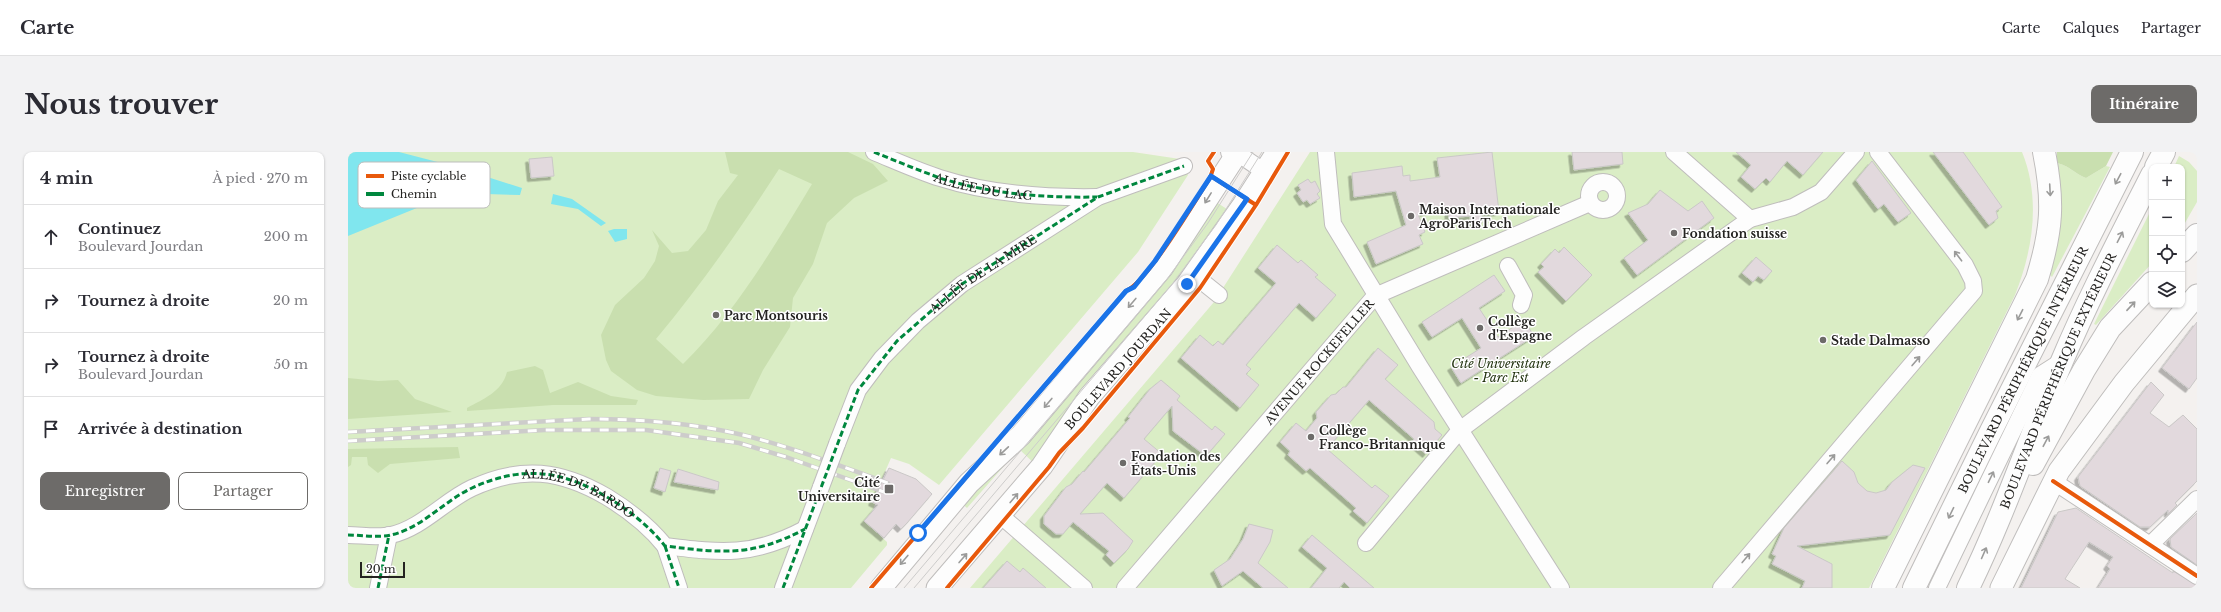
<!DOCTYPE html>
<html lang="fr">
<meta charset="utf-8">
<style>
:root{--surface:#fff;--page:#f2f2f3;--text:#2b2b33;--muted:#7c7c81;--line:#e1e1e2;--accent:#6d6b69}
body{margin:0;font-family:"Libre Baskerville",serif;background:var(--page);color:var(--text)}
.controls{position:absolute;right:12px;top:12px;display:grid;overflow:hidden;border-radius:8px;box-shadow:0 1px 3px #0004}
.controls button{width:36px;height:36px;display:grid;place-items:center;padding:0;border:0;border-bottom:1px solid var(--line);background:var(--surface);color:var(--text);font:20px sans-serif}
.scale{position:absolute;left:12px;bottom:10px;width:45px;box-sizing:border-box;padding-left:4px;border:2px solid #242321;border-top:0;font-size:11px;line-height:14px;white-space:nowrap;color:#242321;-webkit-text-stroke:3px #fff;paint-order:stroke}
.stop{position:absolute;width:12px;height:12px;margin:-9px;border:3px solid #1a73e8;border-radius:50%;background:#fff}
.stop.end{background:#1a73e8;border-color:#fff;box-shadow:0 1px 4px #0008}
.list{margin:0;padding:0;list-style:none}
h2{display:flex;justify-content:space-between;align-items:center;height:52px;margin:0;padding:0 16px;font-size:17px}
h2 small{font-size:13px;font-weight:400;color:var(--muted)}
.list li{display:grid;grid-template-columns:26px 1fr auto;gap:12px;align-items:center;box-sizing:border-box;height:64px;padding:0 16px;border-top:1px solid var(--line)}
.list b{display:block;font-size:15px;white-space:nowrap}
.list p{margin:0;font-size:13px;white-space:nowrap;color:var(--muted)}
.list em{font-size:13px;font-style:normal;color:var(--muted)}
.actions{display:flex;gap:8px;padding:12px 16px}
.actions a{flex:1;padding:9px 0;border:1px solid var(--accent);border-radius:8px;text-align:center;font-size:14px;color:var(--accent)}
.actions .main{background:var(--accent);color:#fff}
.icon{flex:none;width:22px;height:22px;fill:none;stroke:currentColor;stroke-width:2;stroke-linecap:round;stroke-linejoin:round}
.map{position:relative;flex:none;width:1849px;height:436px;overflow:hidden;border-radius:8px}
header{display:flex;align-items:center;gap:24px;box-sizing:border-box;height:56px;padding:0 20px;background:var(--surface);border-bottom:1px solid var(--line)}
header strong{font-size:19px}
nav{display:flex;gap:22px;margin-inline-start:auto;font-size:14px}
.intro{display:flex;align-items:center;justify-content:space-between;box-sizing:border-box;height:96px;padding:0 24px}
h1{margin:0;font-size:28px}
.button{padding:10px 18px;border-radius:8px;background:var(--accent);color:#fff;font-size:14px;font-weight:700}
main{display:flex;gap:24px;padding:0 24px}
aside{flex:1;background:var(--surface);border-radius:8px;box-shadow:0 1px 3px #0004}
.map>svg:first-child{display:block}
</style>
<header>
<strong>Carte</strong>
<nav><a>Carte</a><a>Calques</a><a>Partager</a></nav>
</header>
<div class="intro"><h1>Nous trouver</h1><a class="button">Itinéraire</a></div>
<main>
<aside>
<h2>4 min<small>À pied · 270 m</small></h2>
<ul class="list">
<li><svg class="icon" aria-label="ahead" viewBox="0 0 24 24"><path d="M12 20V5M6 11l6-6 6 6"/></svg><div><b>Continuez</b><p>Boulevard Jourdan</p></div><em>200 m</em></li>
<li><svg class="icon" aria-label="right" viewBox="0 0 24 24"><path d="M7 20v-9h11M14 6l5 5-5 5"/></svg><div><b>Tournez à droite</b></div><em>20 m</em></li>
<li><svg class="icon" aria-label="right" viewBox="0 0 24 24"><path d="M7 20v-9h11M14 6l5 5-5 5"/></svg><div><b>Tournez à droite</b><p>Boulevard Jourdan</p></div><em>50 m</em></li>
<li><svg class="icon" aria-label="arrive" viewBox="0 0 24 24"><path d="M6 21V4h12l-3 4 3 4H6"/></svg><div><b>Arrivée à destination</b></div></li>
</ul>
<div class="actions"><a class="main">Enregistrer</a><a>Partager</a></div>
</aside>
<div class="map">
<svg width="1849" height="436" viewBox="0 0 1849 436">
<defs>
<filter id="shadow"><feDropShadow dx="-3.5" dy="3.5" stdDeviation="0" flood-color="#0004"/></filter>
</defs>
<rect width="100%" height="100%" fill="#f4f1ef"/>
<!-- green -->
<path fill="#daedc5" d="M0 0H785L832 7 840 23 790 100 591 333 561 312 543 306 524 350 527 352 524 360 516 369 539 390V393L503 436H0Z
M962 0H1674C1693 46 1685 98 1667 143L1521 436H622L866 150Z
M1831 4 1841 10 1849 19V50L1834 76V15H1826Z
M1709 11C1724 15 1725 21 1738 26L1758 14 1762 15 1704 125 1702 123Z
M868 50 882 59 689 314 671 297Z
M1804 56V111L1748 173 1746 172Z
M670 298 619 356 612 350Z"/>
<!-- forest -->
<path fill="#c9dfaf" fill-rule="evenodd" d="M377 0H500L525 12 540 29 506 46 479 71 465 112 445 146 442 175 415 218 401 247 355 248 308 244 289 238 263 219 258 208 253 183 267 153 296 126 307 109 311 94 304 78 324 101 340 99 358 78 370 49 390 23 382 21ZM431 17 464 32C426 95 387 161 335 212L308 187C353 133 393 76 431 17Z
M1709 0H1765L1758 14 1738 26C1725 21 1724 15 1709 11Z
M187 214 195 218 202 241 230 230 263 244 290 248 288 253H205L119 259V256C135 247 154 240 159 220Z
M0 226 30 229 50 228 67 247 104 260 0 267Z
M110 295 112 306 42 312 30 321 20 313 19 305H4L3 313 0 315V297Z"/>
<!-- water -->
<path fill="#80e6ee" d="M0 0H51L105 14 174 36 172 43 138 42 91 47 0 84Z
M205 42 224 47 258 71 253 74 230 57 203 52Z
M266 77H279V87L267 90 260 79Z"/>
<!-- building -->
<path fill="#e2d9dd" stroke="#cac8c7" filter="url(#shadow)" d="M1144 0 1151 60 1133 62 1134 71 1123 72 1122 64 1101 66 1100 55 1070 62 1077 80 1071 83 1075 92 1028 112 1019 90 1058 73 1048 39 1006 45 1004 21 1054 14 1055 24 1062 23V29L1092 25 1089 6Z
M1224 0H1274L1275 12 1226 18Z
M1388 0H1475L1455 23 1439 9 1422 30 1418 26 1407 37 1393 25 1403 13Z
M1585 0H1615L1654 55 1648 59 1650 66 1641 73Z
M204 5 206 24 183 26 181 7Z
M1524 9 1563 61 1550 70 1536 52 1530 57 1508 28Z
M960 27 963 31 967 29 972 39 969 42 972 46 962 52 959 48 955 50 949 41 953 38 950 33Z
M1312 38 1340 59 1354 49 1366 66 1289 123 1276 106 1300 88 1280 61 1300 52Z
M929 93 950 111 953 108 970 123 967 125 988 143 968 166 951 151 898 213 903 217 898 222 911 233 892 256 833 206 852 183 865 194 870 189 875 193 928 131 910 116Z
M1216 95 1244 123 1218 149 1190 120 1196 115 1193 112 1207 97 1211 101Z
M1408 105 1424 119 1416 128 1410 124 1405 130 1394 121Z
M1146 123 1157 139 1131 156 1150 185 1176 168 1186 184 1113 231 1103 215 1133 196 1114 166 1084 185 1074 170Z
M1849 170V226L1841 237 1814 216Z
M1030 196 1050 213 1037 227 1086 270 1087 277 1094 283 1078 302 1064 290 1066 287 1021 248 979 297 1024 336 1027 333 1041 344 1019 371 1005 359 1008 356 962 316 958 319 940 303 942 299 932 290 948 271 958 279 969 266 968 260 983 243 988 242 995 235H998Z
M813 228 832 244 829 248 864 278 867 274 877 282 858 304 825 279 824 254 796 287 814 302 776 346 759 331 732 362 755 361 785 389 780 397 766 411 758 403 761 399 725 370 715 382H708L696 372V364L718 335 724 332 735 319 736 320 782 266 780 265 802 237Z
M1803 230 1816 243 1802 261 1821 275 1835 263 1849 277V329L1827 351 1829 353 1820 362V358L1802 375H1792L1732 334 1730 325Z
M1494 309 1506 320 1510 331 1519 339 1528 341 1538 338 1544 330 1565 313 1577 316 1542 383 1449 394 1484 412V436H1454L1457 429 1424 412 1428 404 1424 402 1436 376Z
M312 316 323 319 317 340 306 336Z
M541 316 568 327 584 342 559 371 553 377 548 372 536 386 516 369 530 353 524 350Z
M330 317 371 330 370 338 326 330Z
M1728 356 1825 421V419L1849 433V436H1750L1762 417 1759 414 1765 405 1741 390 1717 427 1732 436H1673L1710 360Z
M1849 361V413L1823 395 1822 387Z
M901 372 925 378 922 390 910 411 940 436H915L895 419 874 434 866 418 882 407 895 387Z
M964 383 1026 436H1002L996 430 991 436H963L979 416 954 395Z
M659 409 672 420 675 416 698 436H635Z"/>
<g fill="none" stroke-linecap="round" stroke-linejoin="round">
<defs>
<g id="minor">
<path d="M526 0C548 9 570 19 592 26 642 42 697 46 750 45"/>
<path d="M881 0 889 1 917 20"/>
<path d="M978 0 985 72 1072 215 1213 436"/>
<path d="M1326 0 1402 67"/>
<circle cx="1255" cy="44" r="14"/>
<path d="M1160 114 1176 143 1173 153"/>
<path d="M846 123 871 143"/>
<path id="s1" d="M489 292 510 238 534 206 570 169 614 132 750 45 836 14"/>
<path d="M1705 329 1849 424"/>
<path d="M652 363 736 436"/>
<path d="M0 383C13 383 30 386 43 383 74 376 96 349 124 336 174 313 213 318 259 345 282 359 300 373 317 394 374 401 404 405 457 377"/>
<path d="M1018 391 1112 278 1236 185 1402 67 1445 55 1473 40 1508 0"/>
<path d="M1802 393 1849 347"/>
<path d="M317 394 331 436"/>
<path d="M30 436 41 383"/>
<path d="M435 436 473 335"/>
<path id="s2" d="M777 436 1027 144 1242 51"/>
<path d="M1373 436 1626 139 1625 129 1617 113 1530 0"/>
<path d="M1589 436 1692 223 1714 209"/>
</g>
<path id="major" d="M533 436 621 331 673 283 815 115 890 0
M589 436 694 314 741 245 839 132 895 53 929 0
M1653 436 1711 319 1776 231 1849 143"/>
<g id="highway">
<path d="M1808 15 1816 0"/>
<path d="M1834 99 1849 83"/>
<path d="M1685 312 1736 218 1762 176 1804 131"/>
<path d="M1535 436 1689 127C1704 78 1706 50 1696 0"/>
<path id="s3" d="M1566 436 1643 279 1784 0"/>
<path id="s4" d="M1620 436C1656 363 1682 284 1714 209 1741 145 1773 84 1804 23"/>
</g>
</defs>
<!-- minor casing -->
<use href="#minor" stroke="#bfbdbc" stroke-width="18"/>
<!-- major casing -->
<use href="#major" stroke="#bfbdbc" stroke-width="23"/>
<!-- highway casing -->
<use href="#highway" stroke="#bfbdbc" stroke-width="24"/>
<!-- minor -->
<use href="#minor" stroke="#fdfdfd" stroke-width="16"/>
<!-- major -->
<use href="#major" stroke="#fdfdfd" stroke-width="21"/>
<!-- highway -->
<use href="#highway" stroke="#fdfdfd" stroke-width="22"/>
<!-- tram -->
<path stroke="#cdcccb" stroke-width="1" d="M556 436 819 127 860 71 905 0
M566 436 825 131 868 73 914 0"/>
<defs>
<path id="rail" d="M0 280 241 267C292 267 345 271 395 283 444 295 492 314 540 331
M0 289 197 278H298L391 291 438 305 536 340"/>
</defs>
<!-- rail casing -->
<use href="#rail" stroke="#cdcccb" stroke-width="4.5"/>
<!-- rail -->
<use href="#rail" stroke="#fff" stroke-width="3" stroke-dasharray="9" stroke-linecap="butt"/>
<defs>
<path id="minor-bridge" d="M473 335 489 292"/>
</defs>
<!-- minor-bridge casing -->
<use href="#minor-bridge" stroke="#bfbdbc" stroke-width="18" stroke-linecap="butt"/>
<!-- minor-bridge -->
<use href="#minor-bridge" stroke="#fdfdfd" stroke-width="16"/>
<!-- quiet -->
<g stroke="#00873e" stroke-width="3" stroke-dasharray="6 3" stroke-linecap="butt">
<path id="s5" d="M526 0C548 9 570 18 592 26 642 42 697 46 749 45"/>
<path id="s6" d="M0 383C13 383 30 386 43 383 74 376 96 349 124 336 174 313 213 318 259 345 282 359 300 373 317 394 374 401 404 405 457 377"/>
<path d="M317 394 331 436"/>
<path d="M30 436 41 383"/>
<path d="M435 436 510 238 549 189 614 132 750 45 836 14"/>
</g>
<defs>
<path id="cycleway" d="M863 24 908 53
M1705 329 1849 424
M523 436 778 139C801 128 846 50 862 26L865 17 860 9 866 0
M599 436 701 315 711 301 735 276 852 136 908 53 940 0"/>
</defs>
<!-- cycleway casing -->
<use href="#cycleway" stroke="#fff" stroke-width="6"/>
<!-- cycleway -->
<use href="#cycleway" stroke="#e8590c" stroke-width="4"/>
</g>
<!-- one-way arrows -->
<defs><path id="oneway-shaft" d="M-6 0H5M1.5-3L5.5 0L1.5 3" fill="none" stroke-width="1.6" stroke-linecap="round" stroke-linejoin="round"/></defs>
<g stroke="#9b9b9a">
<use href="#oneway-shaft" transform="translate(1770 27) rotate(118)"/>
<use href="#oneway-shaft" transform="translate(1702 38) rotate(87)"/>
<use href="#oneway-shaft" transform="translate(860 46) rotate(122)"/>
<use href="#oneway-shaft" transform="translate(1772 85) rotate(-63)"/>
<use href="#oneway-shaft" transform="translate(1610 104) rotate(-127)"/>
<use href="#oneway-shaft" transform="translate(784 151) rotate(130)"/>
<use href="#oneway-shaft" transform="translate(1783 154) rotate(-47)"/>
<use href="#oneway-shaft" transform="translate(1672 163) rotate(117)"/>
<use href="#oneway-shaft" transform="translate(1568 209) rotate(-49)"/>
<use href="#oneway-shaft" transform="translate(700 251) rotate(130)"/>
<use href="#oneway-shaft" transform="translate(1698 289) rotate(-62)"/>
<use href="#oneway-shaft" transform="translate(656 299) rotate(137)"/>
<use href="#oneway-shaft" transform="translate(1483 307) rotate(-49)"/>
<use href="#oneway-shaft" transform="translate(1643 325) rotate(-64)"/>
<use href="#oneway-shaft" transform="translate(666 346) rotate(-50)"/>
<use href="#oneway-shaft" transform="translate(1603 361) rotate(116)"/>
<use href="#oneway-shaft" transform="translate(1636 401) rotate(-66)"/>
<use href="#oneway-shaft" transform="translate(615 406) rotate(-49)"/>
<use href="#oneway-shaft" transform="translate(1398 406) rotate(-50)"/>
<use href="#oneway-shaft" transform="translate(556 408) rotate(130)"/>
</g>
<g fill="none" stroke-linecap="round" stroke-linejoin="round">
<!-- route -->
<path stroke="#1a73e8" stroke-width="5" d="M570 381 778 139 786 135 807 109 863 24 899 47 839 132"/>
</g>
<!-- markers -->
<g fill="#6d6b69" stroke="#fff" stroke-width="1.5">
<circle cx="1063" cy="64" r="4"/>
<circle cx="1326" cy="81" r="4"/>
<circle cx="368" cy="163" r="4"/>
<circle cx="1132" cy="176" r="4"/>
<circle cx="1475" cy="188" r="4"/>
<circle cx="963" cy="285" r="4"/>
<circle cx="775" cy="311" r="4"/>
<rect x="536" y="332" width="10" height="10" rx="2"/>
</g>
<g text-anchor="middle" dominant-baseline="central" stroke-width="3" stroke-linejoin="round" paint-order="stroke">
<!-- street labels -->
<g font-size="12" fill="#242321" stroke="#fff">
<text stroke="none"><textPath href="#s5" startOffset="115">ALLÉE DU LAC</textPath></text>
<text stroke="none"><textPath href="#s1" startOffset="230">ALLÉE DE LA MIRE</textPath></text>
<text stroke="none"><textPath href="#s2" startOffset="298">AVENUE ROCKEFELLER</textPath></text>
<text transform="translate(770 217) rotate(-49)">BOULEVARD JOURDAN</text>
<text stroke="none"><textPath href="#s3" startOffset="244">BOULEVARD PÉRIPHÉRIQUE INTÉRIEUR</textPath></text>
<text stroke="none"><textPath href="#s4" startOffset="226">BOULEVARD PÉRIPHÉRIQUE EXTÉRIEUR</textPath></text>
<text stroke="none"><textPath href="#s6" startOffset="250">ALLÉE DU BARDO</textPath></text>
</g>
<!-- poi labels -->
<g font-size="12" font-weight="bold" fill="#242321" stroke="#fff" text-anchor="start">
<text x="1071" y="57">Maison Internationale<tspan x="1071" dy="14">AgroParisTech</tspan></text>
<text x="1334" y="81">Fondation suisse</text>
<text x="376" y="163">Parc Montsouris</text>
<text x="1140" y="169">Collège<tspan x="1140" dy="14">d'Espagne</tspan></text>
<text x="1483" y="188">Stade Dalmasso</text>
<text x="971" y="278">Collège<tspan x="971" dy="14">Franco-Britannique</tspan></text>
<text x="783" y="304">Fondation des<tspan x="783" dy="14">États-Unis</tspan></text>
<text x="532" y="330" text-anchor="end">Cité<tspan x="532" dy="14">Universitaire</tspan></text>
</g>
<!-- park labels -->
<g font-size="12" font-style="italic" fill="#21320e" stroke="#fff">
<text x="1153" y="211">Cité Universitaire<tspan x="1153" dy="14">- Parc Est</tspan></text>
</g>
</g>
<!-- legend -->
<rect x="10" y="10" width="132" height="46" rx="6" fill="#fff" stroke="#bdbdbc" stroke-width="1"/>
<rect x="18" y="22" width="18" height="4" fill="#e8590c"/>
<rect x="18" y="40" width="18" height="4" fill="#00873e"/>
<g font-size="11" fill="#242321">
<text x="43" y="28">Piste cyclable</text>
<text x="43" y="46">Chemin</text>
</g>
</svg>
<div class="controls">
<button>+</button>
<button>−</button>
<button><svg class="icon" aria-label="locate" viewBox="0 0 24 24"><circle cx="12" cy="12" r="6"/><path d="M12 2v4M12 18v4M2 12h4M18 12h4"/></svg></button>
<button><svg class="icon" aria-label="layers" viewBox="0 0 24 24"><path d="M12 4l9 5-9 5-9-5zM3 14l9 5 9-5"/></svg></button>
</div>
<div class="scale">20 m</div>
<div class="stop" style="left:570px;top:381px"></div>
<div class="stop end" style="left:839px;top:132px"></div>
</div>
</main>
